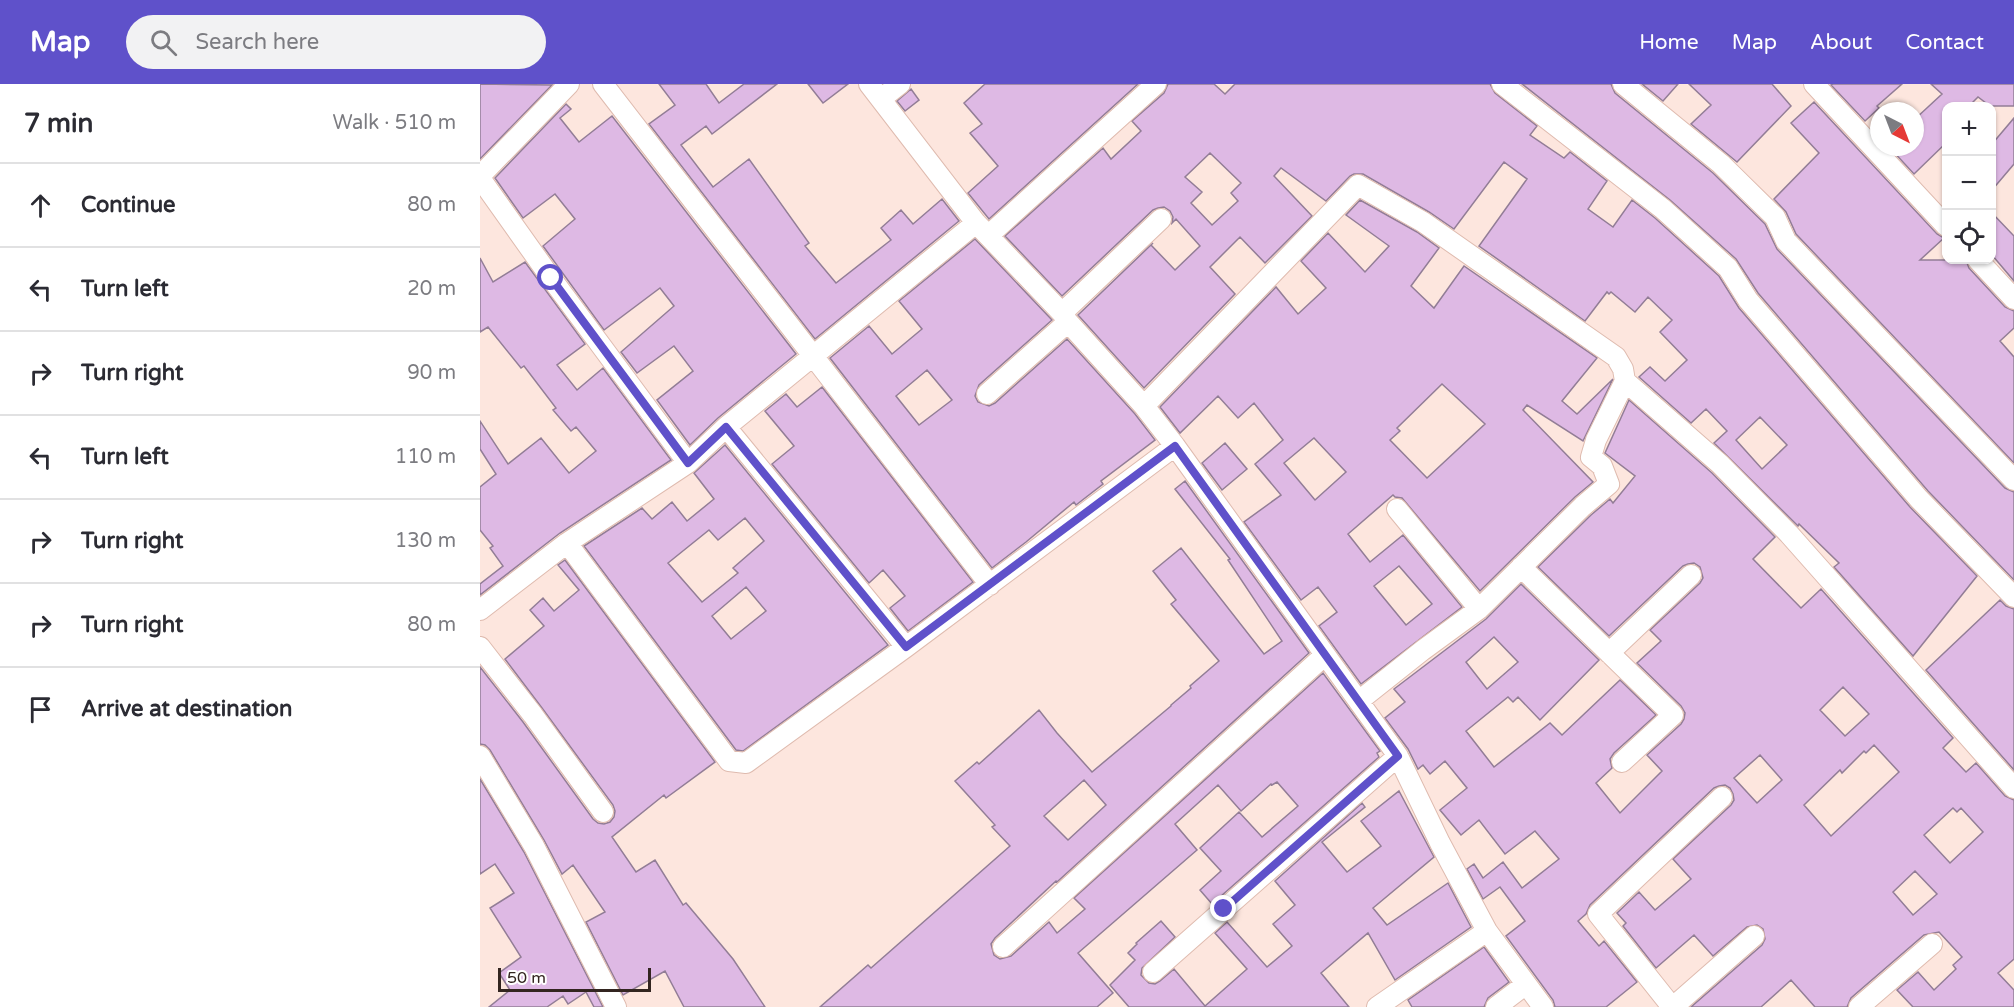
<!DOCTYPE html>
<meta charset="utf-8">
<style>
:root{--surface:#fff;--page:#f2f2f3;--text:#2b2b33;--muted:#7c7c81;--line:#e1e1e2;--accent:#5f51ca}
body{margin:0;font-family:"Varela Round",sans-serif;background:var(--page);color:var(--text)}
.controls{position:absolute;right:18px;top:18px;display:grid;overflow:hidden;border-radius:12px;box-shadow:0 2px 4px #0004}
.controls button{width:54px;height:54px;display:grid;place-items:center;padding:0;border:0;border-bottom:2px solid var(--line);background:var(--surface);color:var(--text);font:30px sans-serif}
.compass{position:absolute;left:1390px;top:18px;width:54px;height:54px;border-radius:50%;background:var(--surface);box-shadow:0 2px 4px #0004;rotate:138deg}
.scale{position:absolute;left:18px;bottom:15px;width:153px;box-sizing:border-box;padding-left:6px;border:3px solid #332520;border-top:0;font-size:16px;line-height:21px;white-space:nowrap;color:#332520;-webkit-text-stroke:4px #fff;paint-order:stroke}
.stop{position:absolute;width:18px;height:18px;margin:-14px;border:4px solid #5f51ca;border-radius:50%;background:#fff}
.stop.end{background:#5f51ca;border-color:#fff;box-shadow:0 2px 6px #0008}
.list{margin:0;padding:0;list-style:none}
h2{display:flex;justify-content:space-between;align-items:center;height:78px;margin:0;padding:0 24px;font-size:26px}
h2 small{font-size:20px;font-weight:400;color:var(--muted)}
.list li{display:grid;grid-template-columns:39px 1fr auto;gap:18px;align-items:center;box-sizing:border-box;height:84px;padding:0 24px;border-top:2px solid var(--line)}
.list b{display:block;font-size:22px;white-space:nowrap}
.list em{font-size:20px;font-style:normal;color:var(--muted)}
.icon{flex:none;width:33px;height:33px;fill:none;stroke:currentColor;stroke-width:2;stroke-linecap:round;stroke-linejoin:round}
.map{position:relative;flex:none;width:1534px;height:923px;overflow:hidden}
header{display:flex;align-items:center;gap:36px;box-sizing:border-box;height:84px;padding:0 30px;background:var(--accent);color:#fff}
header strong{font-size:28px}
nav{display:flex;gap:33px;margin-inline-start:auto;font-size:21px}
.search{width:420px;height:54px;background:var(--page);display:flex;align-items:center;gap:15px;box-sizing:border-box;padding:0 21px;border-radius:33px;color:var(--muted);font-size:22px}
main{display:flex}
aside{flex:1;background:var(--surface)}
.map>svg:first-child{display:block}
</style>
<header>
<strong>Map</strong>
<div class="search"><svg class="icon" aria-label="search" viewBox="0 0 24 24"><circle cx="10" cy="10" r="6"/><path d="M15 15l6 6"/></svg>Search here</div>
<nav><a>Home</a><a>Map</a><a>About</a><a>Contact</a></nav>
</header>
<main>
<aside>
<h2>7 min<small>Walk · 510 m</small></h2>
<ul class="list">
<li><svg class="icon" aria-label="ahead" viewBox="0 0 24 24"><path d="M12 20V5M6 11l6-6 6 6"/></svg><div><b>Continue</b></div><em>80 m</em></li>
<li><svg class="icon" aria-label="left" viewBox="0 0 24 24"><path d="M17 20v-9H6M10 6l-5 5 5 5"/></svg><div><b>Turn left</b></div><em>20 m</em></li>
<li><svg class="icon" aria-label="right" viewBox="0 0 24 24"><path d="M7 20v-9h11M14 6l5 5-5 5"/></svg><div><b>Turn right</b></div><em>90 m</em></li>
<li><svg class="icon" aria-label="left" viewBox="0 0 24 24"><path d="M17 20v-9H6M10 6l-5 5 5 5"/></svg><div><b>Turn left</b></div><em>110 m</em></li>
<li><svg class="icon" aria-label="right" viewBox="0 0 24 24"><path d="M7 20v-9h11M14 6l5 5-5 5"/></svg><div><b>Turn right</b></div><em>130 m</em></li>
<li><svg class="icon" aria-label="right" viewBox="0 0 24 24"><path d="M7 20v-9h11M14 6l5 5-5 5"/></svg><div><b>Turn right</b></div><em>80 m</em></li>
<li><svg class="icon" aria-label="arrive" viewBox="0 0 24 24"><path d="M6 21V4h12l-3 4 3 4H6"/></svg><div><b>Arrive at destination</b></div></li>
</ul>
</aside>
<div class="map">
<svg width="1534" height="923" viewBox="0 0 1534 923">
<rect width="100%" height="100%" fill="#fde6de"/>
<!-- building -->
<path fill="#deb9e4" stroke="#927d96" stroke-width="1.5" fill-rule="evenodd" d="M0 0 72 1 0 75Z
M179 0H226L239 19 264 0H297L232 50 226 42 201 61 233 103 269 75 329 159 325 162 356 199 411 156 401 144 421 126 433 140 462 115 479 137 335 255 169 40 195 21Z
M328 0H368L343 19Z
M505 0H658L509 135 488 109 518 82 490 49 502 40 484 19Z
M688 0H734L745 10 755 0H1010L1015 9 1057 42 1050 51 1084 74 1090 68 1127 97 1108 125 1133 143 1152 116 1175 134 1239 192 1259 224 1430 423 1497 492 1433 572 1354 483 1359 479 1319 440 1318 442 1234 359 1247 347 1226 325 1211 339 1159 293 1170 283 1185 297 1207 276 1180 248 1192 236 1168 213 1155 228 1131 208 1129 210 1127 208 1105 237 999 162 1047 95 1024 78 974 145 949 128 883 90H874L870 92 846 117 801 84 794 92 832 132 785 179 760 153 730 183 755 210 664 304 598 231 673 159 671 161 695 186 720 162 696 135 692 139 693 133 690 127 684 123 678 124 673 126 582 212 525 152 623 64 631 75 661 47 652 37 684 9ZM730 69 761 99 751 109 758 117 732 141 711 119 722 108 705 93ZM1280 333 1307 361 1282 385 1256 356Z
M1042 0H1131L1135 9 1233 89 1285 140 1297 165 1525 404 1534 408V496L1448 407 1278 209 1256 175 1190 116Z
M1162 0H1198L1183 17Z
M1209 0H1292L1311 22 1257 78 1211 40 1231 21Z
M1353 0H1422L1397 22 1399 24 1385 37 1351 1Z
M1451 0H1534V22H1510L1498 13 1489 22H1467V58L1434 90 1411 65 1412 63H1435V35L1462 10Z
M431 5 439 16 425 27 417 17Z
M1334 18 1457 150 1464 154 1440 176H1486L1489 184 1525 223 1534 227V244L1520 257 1534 273V379L1316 150 1306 128 1294 115 1339 69 1311 39Z
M86 20 91 25 80 34 99 58 132 32 316 270 238 334 210 361 177 316 213 287 194 262 157 289 141 268 194 222 180 204 124 246 63 162 95 135 75 110 43 134 15 94Z
M1534 34V80L1512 106V60Z
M880 116 937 148 959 164 931 202 954 224 984 182 1117 274 1082 317 1097 330 1133 295 1103 357 1047 321 1043 326 1113 398 1095 413 1000 507 922 414 915 413 913 411 868 450 890 478 923 451 982 523 881 600 839 542 857 528 838 503 821 516 764 438 801 411 775 380 803 356 774 319 758 334 738 312 700 349 680 323 796 203 818 230 846 204 821 177 848 149 885 188 909 162 866 131ZM962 300 1005 340 947 394 910 356 920 347 917 344ZM834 354 866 388 835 416 804 379ZM919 482 952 520 926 541 894 502Z
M1512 129 1534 152V197L1512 171Z
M495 155 572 236 499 301 495 312 498 318 509 322 515 319 587 255 655 330 675 356 621 397 623 400 596 421 594 418 546 458 512 484 350 274 389 242 412 270 442 245 419 217ZM447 286 472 316 439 341 416 312Z
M0 174 13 198 45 178 105 260 77 281 97 306 123 284 191 376 80 449 0 511V500L23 482 10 464 13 462 0 446V403L16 390 0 365V337L28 380 61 354 89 389 116 367 96 343 91 347 73 326 76 324 44 282 41 284 8 243 0 248Z
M342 303 493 498 428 547 410 524 425 512 403 486 389 499 292 380 314 362 285 327 306 310 317 323Z
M1149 316 1232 389 1295 453 1273 475 1321 524 1341 505 1473 654 1463 664 1486 688 1496 679 1525 712 1534 716V875L1518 889 1534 906V923H1433L1417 906 1438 888 1454 906 1476 885 1473 881 1482 873 1459 848 1444 851 1371 914 1367 923H1335L1311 896 1281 923H1211L1282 861 1285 855 1283 845 1277 841 1267 843 1233 872 1214 851 1176 884 1143 842 1146 839 1137 829 1159 808 1175 826 1211 795 1193 775 1251 721 1254 716 1253 710 1250 704 1245 701 1239 702 1234 704 1110 821 1106 830 1098 837 1119 862 1124 857 1157 898 1126 923H1075L1073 916 1026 852 1045 837 1020 803 1003 815 987 785 994 780 1003 794 1023 778 1042 804 1079 775 1055 747 1025 770 999 736 981 751 960 726 987 704 965 677 950 690 943 681 938 685 928 665 905 634 925 618 914 605 1006 535 1041 500 1119 576 1060 636 1038 613 1033 618 1028 613 986 647 1014 683 1070 639 1082 651 1140 596 1176 631 1134 669 1130 675 1132 684 1116 699 1140 729 1182 687 1167 671 1201 640 1204 635 1205 629 1201 622 1157 579 1181 557 1170 546 1220 499 1223 494 1220 483 1214 479 1208 480 1203 482 1129 552 1058 483 1111 431 1130 415 1133 419 1155 392 1125 369ZM1014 553 1038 578 1007 605 986 578ZM1363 603 1389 630 1365 652 1340 626ZM1394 661 1419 688 1351 752 1324 721 1360 686 1362 689 1384 667 1386 669ZM1280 671 1302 696 1277 719 1254 694ZM1473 724 1477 728 1481 724 1503 748 1470 779 1444 751ZM1435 787 1457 810 1433 831 1413 808Z
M745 359 767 385 742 406 722 379Z
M245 361 408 561 263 667 256 666 104 462 162 424 172 435 192 418 207 437 234 415 214 389ZM265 434 284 457 253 484 258 489 222 518 188 479 229 446 238 456ZM266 503 286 527 251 555 232 532Z
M705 397 829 569 577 798 576 797 515 854 511 860 514 871 520 875 531 872 569 838 577 849 605 825 594 814 843 589 900 667 897 669 899 673 732 820 720 806 741 787 720 764 759 728 782 753 818 722 797 698 792 701 791 700 761 727 738 701 695 740 717 766 598 869 633 909 617 923H340L388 881 391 884 530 762 512 743 515 741 475 697 497 678 499 680 559 626 577 649 612 688 691 622V621L711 604 710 602 739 577 691 520 696 516 673 487 701 464 784 570 802 557 748 476 750 475 695 405ZM604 696 626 721 588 756 564 732Z
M85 476 235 678 186 714 184 711 132 753 156 788 175 776 203 821 206 819 253 875 285 923H204L185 887 143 911 106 838 125 828 93 781 82 790 64 756 10 666 5 661 0 660V583L43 638 113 735 118 739 124 740 130 738 134 733 135 727 133 721 62 624 25 575 64 542 50 526 63 514 74 527 99 506 78 481Z
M1520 516 1526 522 1534 525V686L1446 586Z
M0 695 44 768 123 923H114L106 908 88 920 83 912 67 923H9L30 906 19 889 41 873 10 824 34 809 15 780 0 790Z
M919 707 954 773 893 824 907 841 968 799 991 843 915 896 888 849 841 889 869 923H649L630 901 655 876 648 869 657 860 656 859 681 837 695 853 662 884 661 891 669 899 675 900 680 897 694 885 725 922 767 885 735 849 747 838 787 883 812 862 793 840 815 821 795 797 882 719 885 723 842 758 867 788 901 762 881 737Z
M1004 863 1029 898 1008 914 1004 923H932L928 916Z"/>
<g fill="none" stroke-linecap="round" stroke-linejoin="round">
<defs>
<path id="street" d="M123 0 510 501
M389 0 496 139 582 229 588 238 664 322 695 362 918 672 960 759 1007 847 1063 923
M1022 0 1183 125 1248 184 1268 216 1439 415 1534 513
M1143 0 1241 80 1295 133 1306 157 1534 396
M1334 0 1466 142
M401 15 420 0
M0 92 89 0
M0 94 71 194 208 379
M509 151 676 0
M1498 176 1534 215
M582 229 681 135
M1145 297 1240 380 1309 450 1534 704
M507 310 588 238
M664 322 878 101 943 138 1136 273 1143 285 1145 297 1116 356 1111 373 1122 382 1129 400 1103 422 999 525 943 566 880 616
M246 343 426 563
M917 425 999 525
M87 459 249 677 266 679 426 563 695 362
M1041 483 1193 631 1142 678
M0 526 87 459 208 379 246 343 496 139
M0 563 53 631 123 728
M1129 569 1211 491
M0 672 54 762 136 923
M523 863 845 571
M673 888 918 672
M897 923 1007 847
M1016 923 1045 901
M1192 923 1118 830 1242 713
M1193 923 1274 852
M1379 923 1452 860"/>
</defs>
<!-- street casing -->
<use href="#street" stroke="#dfbbaf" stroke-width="22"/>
<!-- street -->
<use href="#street" stroke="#fff" stroke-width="20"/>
</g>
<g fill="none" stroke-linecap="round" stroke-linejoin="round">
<!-- route -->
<path stroke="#5f51ca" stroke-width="8" d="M71 194 208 379 246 343 426 563 695 362 918 672 744 825"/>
</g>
</svg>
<div class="controls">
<button>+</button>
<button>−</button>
<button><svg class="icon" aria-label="locate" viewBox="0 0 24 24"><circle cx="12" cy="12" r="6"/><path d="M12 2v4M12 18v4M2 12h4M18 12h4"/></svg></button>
</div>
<svg class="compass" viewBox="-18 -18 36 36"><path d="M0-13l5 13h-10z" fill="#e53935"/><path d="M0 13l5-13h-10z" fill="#7c7c81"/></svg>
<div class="scale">50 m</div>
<div class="stop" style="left:71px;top:194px"></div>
<div class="stop end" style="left:744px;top:825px"></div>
</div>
</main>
